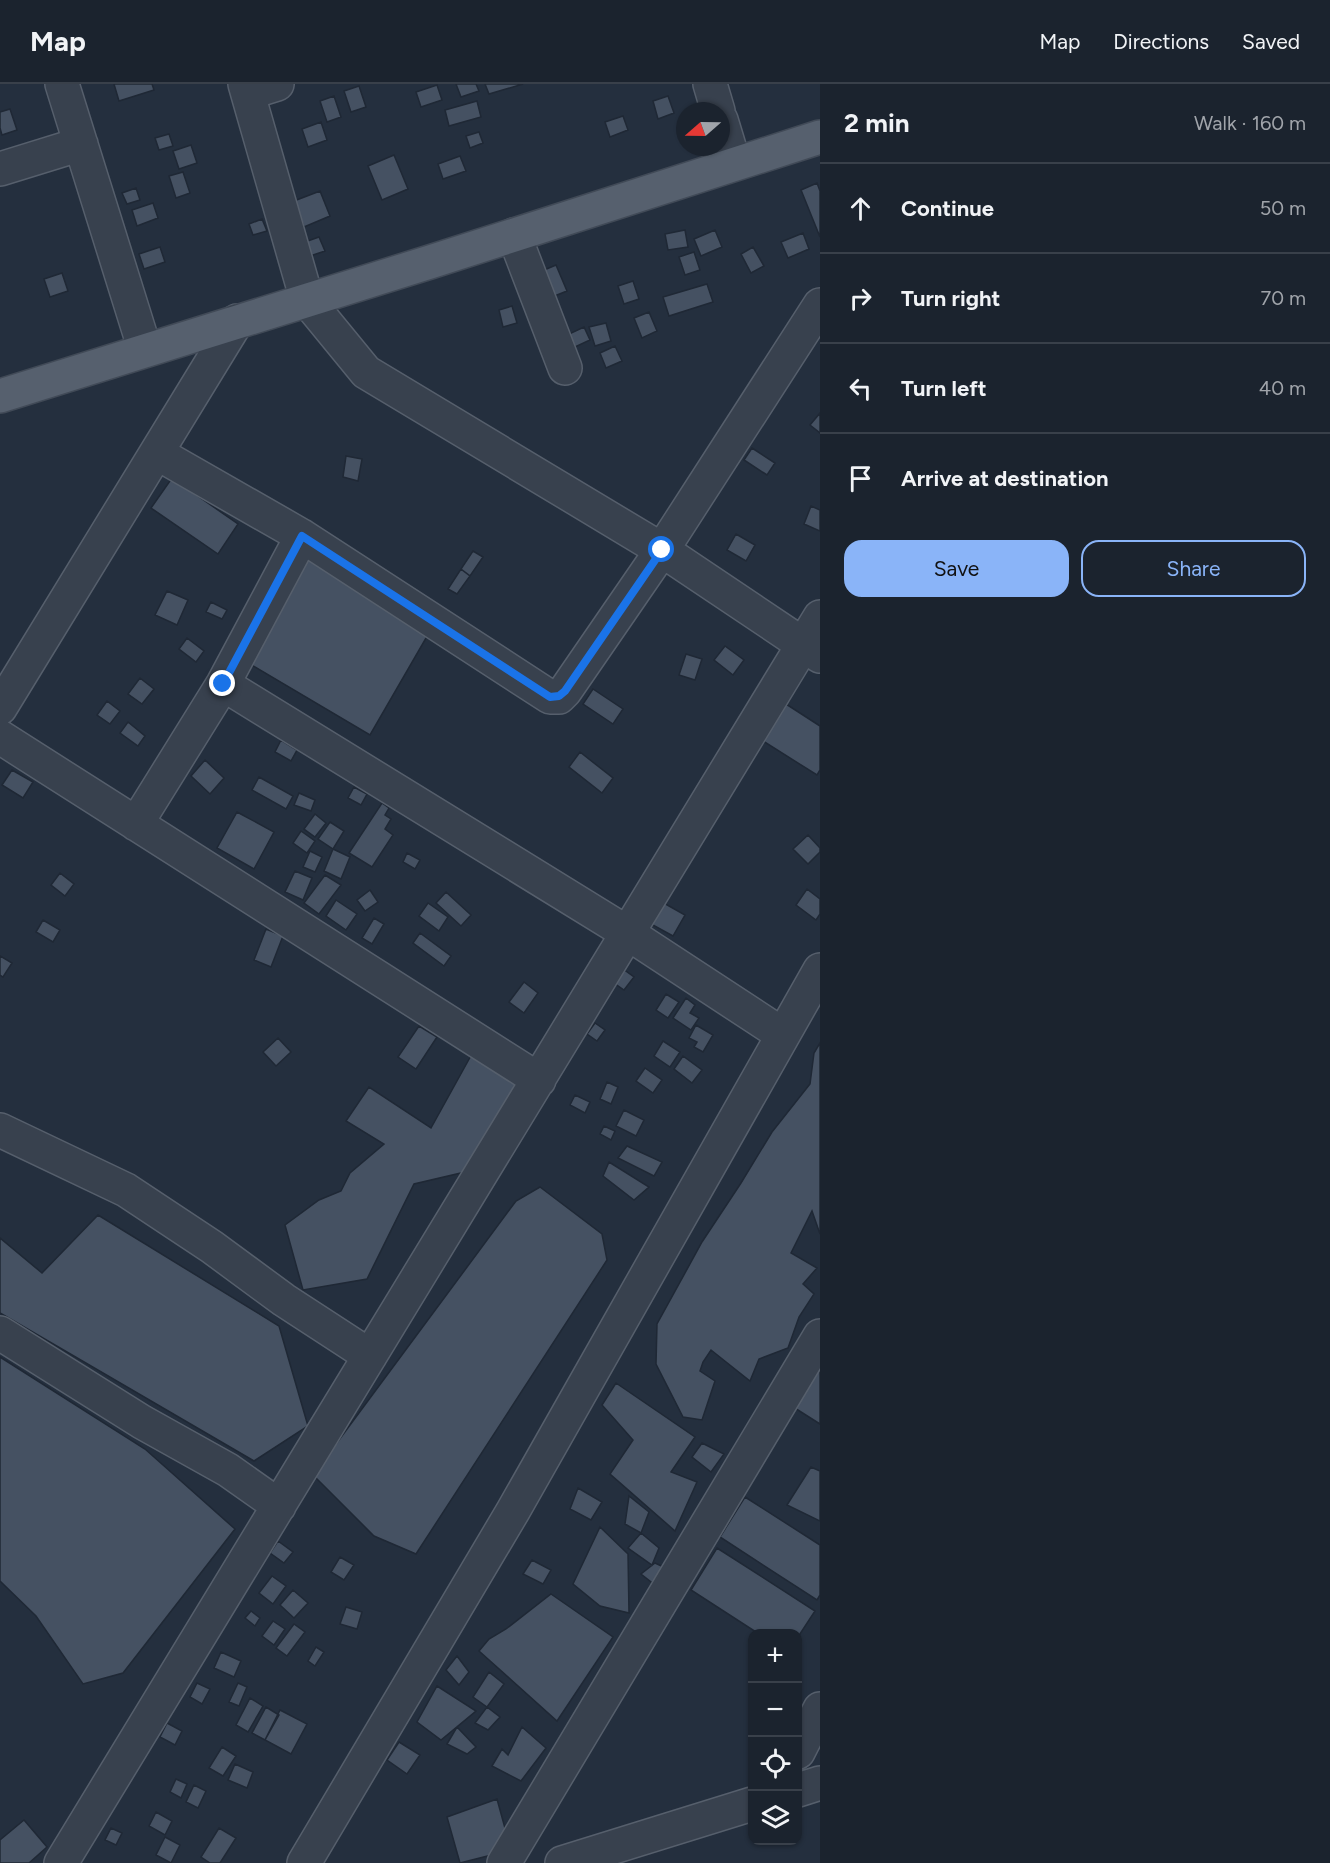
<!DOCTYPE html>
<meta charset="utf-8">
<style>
:root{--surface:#1b232e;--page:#242b36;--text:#f1f3f6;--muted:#a0a4aa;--line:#39404a;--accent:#8ab4f8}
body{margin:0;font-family:Figtree,sans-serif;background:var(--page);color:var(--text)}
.controls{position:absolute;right:18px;bottom:18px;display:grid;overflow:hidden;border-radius:12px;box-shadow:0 2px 4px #0004}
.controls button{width:54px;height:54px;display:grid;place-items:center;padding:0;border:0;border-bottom:2px solid var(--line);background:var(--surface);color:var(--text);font:30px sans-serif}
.compass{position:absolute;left:676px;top:18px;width:54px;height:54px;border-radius:50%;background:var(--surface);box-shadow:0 2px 4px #0004;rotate:250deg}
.stop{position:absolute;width:18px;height:18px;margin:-14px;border:4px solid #1a73e8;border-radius:50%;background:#fff}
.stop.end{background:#1a73e8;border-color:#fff;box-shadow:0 2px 6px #0008}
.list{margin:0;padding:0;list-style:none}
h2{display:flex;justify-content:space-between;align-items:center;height:78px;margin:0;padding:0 24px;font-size:26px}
h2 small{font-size:20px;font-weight:400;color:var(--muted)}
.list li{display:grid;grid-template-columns:39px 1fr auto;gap:18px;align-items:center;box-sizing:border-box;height:90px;padding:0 24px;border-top:2px solid var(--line)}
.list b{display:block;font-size:22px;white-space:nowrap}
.list em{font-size:20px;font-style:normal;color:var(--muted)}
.actions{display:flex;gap:12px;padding:18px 24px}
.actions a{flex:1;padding:14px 0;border:2px solid var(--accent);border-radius:18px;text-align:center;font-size:21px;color:var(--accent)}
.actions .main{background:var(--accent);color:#111}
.icon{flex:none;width:33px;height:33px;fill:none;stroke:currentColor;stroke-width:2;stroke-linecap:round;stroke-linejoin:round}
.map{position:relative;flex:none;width:820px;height:1779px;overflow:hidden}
header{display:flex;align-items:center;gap:36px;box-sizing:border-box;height:84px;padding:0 30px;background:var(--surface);border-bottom:2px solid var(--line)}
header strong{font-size:28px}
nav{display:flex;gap:33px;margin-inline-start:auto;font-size:21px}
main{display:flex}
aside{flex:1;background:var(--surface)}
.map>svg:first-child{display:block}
</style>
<header>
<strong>Map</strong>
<nav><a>Map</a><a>Directions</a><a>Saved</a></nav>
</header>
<main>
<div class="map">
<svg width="820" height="1779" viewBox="0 0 820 1779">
<rect width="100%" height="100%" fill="#242f3e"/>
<!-- building -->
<path fill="#455162" stroke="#1f2835" stroke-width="1.5" d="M114 0H152L154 6 119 17Z
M456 0H476L479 7 461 13Z
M485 0H523L489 10Z
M437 1 442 16 421 23 416 8Z
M359 2 366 23 351 28 344 7Z
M334 12 341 33 327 38 320 17Z
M668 12 674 29 658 35 653 17Z
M477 17 481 33 449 42 445 26Z
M10 25 17 46 2 51 0 44V28Z
M623 32 628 46 610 53 605 38Z
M321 38 327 56 308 63 302 45Z
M479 48 483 59 470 64 466 52Z
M169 50 173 62 159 66 155 54Z
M191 61 197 79 179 85 173 67Z
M394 71 408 105 382 116 368 82Z
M460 72 466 87 443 95 438 80Z
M183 88 190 109 176 114 169 92Z
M817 99 820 107V153L801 106Z
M136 104 140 116 127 120 122 109Z
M320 107 330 132 304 143 294 117Z
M153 119 158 134 137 142 132 126Z
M262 135 267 147 253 151 249 140Z
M685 146 688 163 668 166 665 150Z
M715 146 722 163 701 172 694 155Z
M803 149 809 165 788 174 781 158Z
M319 153 325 167 304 174 299 160Z
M160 163 165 178 144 185 139 170Z
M753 163 764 182 751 189 741 170Z
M694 168 700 186 685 191 679 173Z
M556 181 567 207 547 215 537 189Z
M62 189 68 207 50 213 44 195Z
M633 197 639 215 624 220 618 202Z
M707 200 713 218 669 232 663 213Z
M512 222 517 239 503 243 499 226Z
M649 228 657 247 642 254 634 234Z
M606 239 611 257 595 262 589 243Z
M584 243 590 256 575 263 569 250Z
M615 262 622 277 606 284 600 269Z
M820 329V349L810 341Z
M752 364 775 379 767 391 744 376Z
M346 372 362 375 358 397 343 393Z
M172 394 238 440 218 470 151 424Z
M811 422 820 426V447L804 440Z
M736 450 755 461 746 477 727 466Z
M473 467 483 473 470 492 461 485Z
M309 468 433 542 370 651 245 577Z
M461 485 470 492 457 510 448 505Z
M167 507 188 516 177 541 155 531Z
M211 518 227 526 222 535 206 528Z
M187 554 204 567 196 578 179 565Z
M725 562 744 576 733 591 714 576Z
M686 570 702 575 695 596 679 591Z
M140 594 154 605 142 620 128 610Z
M593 605 623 625 613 640 583 620Z
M107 617 120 627 110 640 97 631Z
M786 620 820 642V686L817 691 763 657Z
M128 638 145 652 138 662 120 649Z
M281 656 297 666 291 677 275 668Z
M580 668 613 694 602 709 569 683Z
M205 676 224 694 210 710 191 692Z
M12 686 33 698 23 714 2 701Z
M259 693 293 712 286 725 252 706Z
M354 703 367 710 361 721 348 714Z
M299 709 315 716 311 727 294 721Z
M382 719 389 724 385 731 391 735 385 745 393 751 372 783 349 769Z
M237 728 274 748 254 785 217 764Z
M315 730 326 739 315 753 304 745Z
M330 738 344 747 333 765 318 755Z
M301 747 315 757 307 769 293 759Z
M808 751 820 764V768L808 780 793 765Z
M333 765 350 773 341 795 324 787Z
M310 767 322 773 315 788 303 783Z
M407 769 420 776 415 785 403 778Z
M295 787 312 794 303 816 285 808Z
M60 789 74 800 65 812 51 801Z
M325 791 341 801 319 830 304 819Z
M807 805 820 815V830L816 836 796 821Z
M370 806 378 818 365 827 357 816Z
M446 808 471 831 461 842 436 819Z
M336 816 357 830 346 846 326 832Z
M662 818 685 831 673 852 651 840Z
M428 819 448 833 439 847 419 832Z
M374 834 384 840 372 860 362 854Z
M43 836 60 846 53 858 36 848Z
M266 845 283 852 271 883 254 876Z
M420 849 451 872 444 882 413 859Z
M0 872 12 879 3 893 0 891Z
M623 885 634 893 624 906 614 899Z
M524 898 538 909 524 929 509 918Z
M666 910 679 918 668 934 656 926Z
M686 914 695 921 690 929 699 934 691 946 673 934Z
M595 939 605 946 597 957 587 950Z
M696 941 713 951 703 968 694 963 697 958 689 954Z
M419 942 437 953 416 985 398 973Z
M278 954 291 968 276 982 263 968Z
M663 957 680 968 670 983 654 972Z
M820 959V1150L812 1127 791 1169 817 1184 803 1200 814 1210 799 1233 788 1264 759 1275 750 1297 711 1266 703 1278 700 1287 715 1297 702 1336 683 1333 656 1280 657 1240 702 1158 741 1099 772 1048 810 1000 814 969Z
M473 968 520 998 465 1088 414 1100 367 1195 303 1206 285 1141 319 1116 341 1107 350 1089 384 1060 346 1037 369 1003 431 1044Z
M683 972 702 986 692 999 674 985Z
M645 984 662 996 653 1009 636 997Z
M607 998 618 1003 611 1020 600 1015Z
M575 1011 590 1018 585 1029 570 1021Z
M624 1026 644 1036 636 1052 616 1042Z
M604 1042 615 1047 611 1056 600 1050Z
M627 1062 662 1078 654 1092 618 1074Z
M609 1078 649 1103 634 1116 603 1092Z
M540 1103 602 1150 607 1176 416 1470 374 1452 313 1391 516 1117Z
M98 1131 279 1242 308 1342 254 1377 0 1229V1154L42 1189Z
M0 1273 145 1365 235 1445 123 1589 83 1600 36 1532 0 1497Z
M820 1276V1340L790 1321Z
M616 1299 695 1353 671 1388 697 1398 675 1447 610 1390 633 1356 602 1321Z
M702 1359 724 1370 711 1388 692 1373Z
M811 1383 820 1387V1437L787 1421Z
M578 1404 602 1418 591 1436 570 1425Z
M629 1412 649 1428 641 1449 625 1440Z
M745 1413 820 1461V1511L817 1516 720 1453Z
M600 1443 628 1470 629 1529 600 1522 573 1500Z
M641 1449 659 1464 652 1481 628 1464Z
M278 1457 293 1468 284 1479 270 1469Z
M717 1464 815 1527 798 1553V1550H759L691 1506Z
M340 1473 354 1481 344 1496 331 1488Z
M532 1476 551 1486 543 1500 523 1490Z
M655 1479 670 1486 655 1501 641 1490Z
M272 1492 286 1502 273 1520 259 1509Z
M293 1506 308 1519 294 1534 280 1521Z
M551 1510 613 1553 557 1637 479 1567 489 1555 506 1545Z
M346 1523 362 1528 357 1545 340 1540Z
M251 1527 260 1534 255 1542 245 1534Z
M273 1537 285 1545 274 1561 262 1552Z
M294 1540 305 1548 287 1572 276 1564Z
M316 1563 324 1568 315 1582 308 1577Z
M221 1568 241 1577 234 1593 214 1584Z
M457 1572 469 1588 459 1601 446 1586Z
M489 1588 504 1600 487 1623 473 1613Z
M197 1599 210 1605 202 1620 190 1613Z
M238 1599 247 1603 239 1622 229 1618Z
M437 1602 476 1627 441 1656 417 1638Z
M250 1614 263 1622 248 1648 236 1641Z
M266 1623 279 1631 265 1656 252 1649Z
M487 1623 500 1633 488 1646 475 1639Z
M280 1626 307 1640 291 1670 265 1656Z
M167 1639 182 1647 175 1661 160 1653Z
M457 1643 476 1663 467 1670 447 1660Z
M522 1643 546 1664 521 1697 492 1682 502 1665 508 1671Z
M399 1658 420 1671 407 1690 387 1676Z
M222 1663 236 1672 223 1692 209 1684Z
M235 1680 253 1688 247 1704 228 1696Z
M176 1695 187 1700 181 1714 170 1708Z
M194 1701 206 1707 198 1724 186 1718Z
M497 1715 511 1766 460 1779 447 1733Z
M156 1728 172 1737 165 1751 149 1742Z
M24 1736 47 1763 29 1779H0V1756Z
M111 1744 122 1749 116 1761 105 1756Z
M219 1744 236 1754 220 1779H210L201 1773Z
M165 1753 180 1761 171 1779 156 1771Z"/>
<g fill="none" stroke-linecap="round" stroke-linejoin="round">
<defs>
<path id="minor" d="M62 0 145 266
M245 0 307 216 366 288 662 466 820 572
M710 0 718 27
M248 9 277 0
M721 36 734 79
M0 85 81 60
M514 151 565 284
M157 369 302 452 550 613H559L565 607 662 466 820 221
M223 600 629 850 783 951
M0 624 237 237
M0 653 539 996
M136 740 223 600 302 452
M0 1046 126 1106 212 1163 284 1216 370 1272
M0 1249 142 1338 228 1386 279 1422
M798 1668 820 1625
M798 1706 820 1699
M61 1779 820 533
M304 1779 513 1427 820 886
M504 1779 820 1252
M562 1779 752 1720"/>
<path id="primary" d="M0 312 430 178 820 53"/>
</defs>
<!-- minor casing -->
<use href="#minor" stroke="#565f6c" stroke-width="36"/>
<!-- primary casing -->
<use href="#primary" stroke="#414a57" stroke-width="36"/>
<!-- minor -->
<use href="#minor" stroke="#38414e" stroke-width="33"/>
<!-- primary -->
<use href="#primary" stroke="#56606e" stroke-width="33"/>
</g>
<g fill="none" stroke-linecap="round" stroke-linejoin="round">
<!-- route -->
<path stroke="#1a73e8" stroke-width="8" d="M223 600 302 452 550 613 559 612 565 607 662 466"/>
</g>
</svg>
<div class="controls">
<button>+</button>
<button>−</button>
<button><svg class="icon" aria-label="locate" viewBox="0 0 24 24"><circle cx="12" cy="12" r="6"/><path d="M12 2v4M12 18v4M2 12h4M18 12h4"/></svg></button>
<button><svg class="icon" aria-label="layers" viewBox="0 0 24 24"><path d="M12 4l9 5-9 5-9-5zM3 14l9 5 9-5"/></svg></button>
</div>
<svg class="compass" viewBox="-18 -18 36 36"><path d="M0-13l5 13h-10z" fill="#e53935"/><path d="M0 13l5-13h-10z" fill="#a0a4aa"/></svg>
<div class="stop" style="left:662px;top:466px"></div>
<div class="stop end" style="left:223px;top:600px"></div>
</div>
<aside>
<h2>2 min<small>Walk · 160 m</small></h2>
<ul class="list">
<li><svg class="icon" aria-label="ahead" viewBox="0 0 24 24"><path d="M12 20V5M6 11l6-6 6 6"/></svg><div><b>Continue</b></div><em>50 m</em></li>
<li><svg class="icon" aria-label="right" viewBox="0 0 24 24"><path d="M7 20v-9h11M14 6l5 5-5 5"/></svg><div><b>Turn right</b></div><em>70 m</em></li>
<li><svg class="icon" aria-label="left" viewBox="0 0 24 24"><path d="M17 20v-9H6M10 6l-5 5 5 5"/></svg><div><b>Turn left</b></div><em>40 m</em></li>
<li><svg class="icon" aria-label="arrive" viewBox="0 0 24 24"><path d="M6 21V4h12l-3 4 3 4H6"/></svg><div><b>Arrive at destination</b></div></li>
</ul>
<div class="actions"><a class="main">Save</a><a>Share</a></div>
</aside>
</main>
